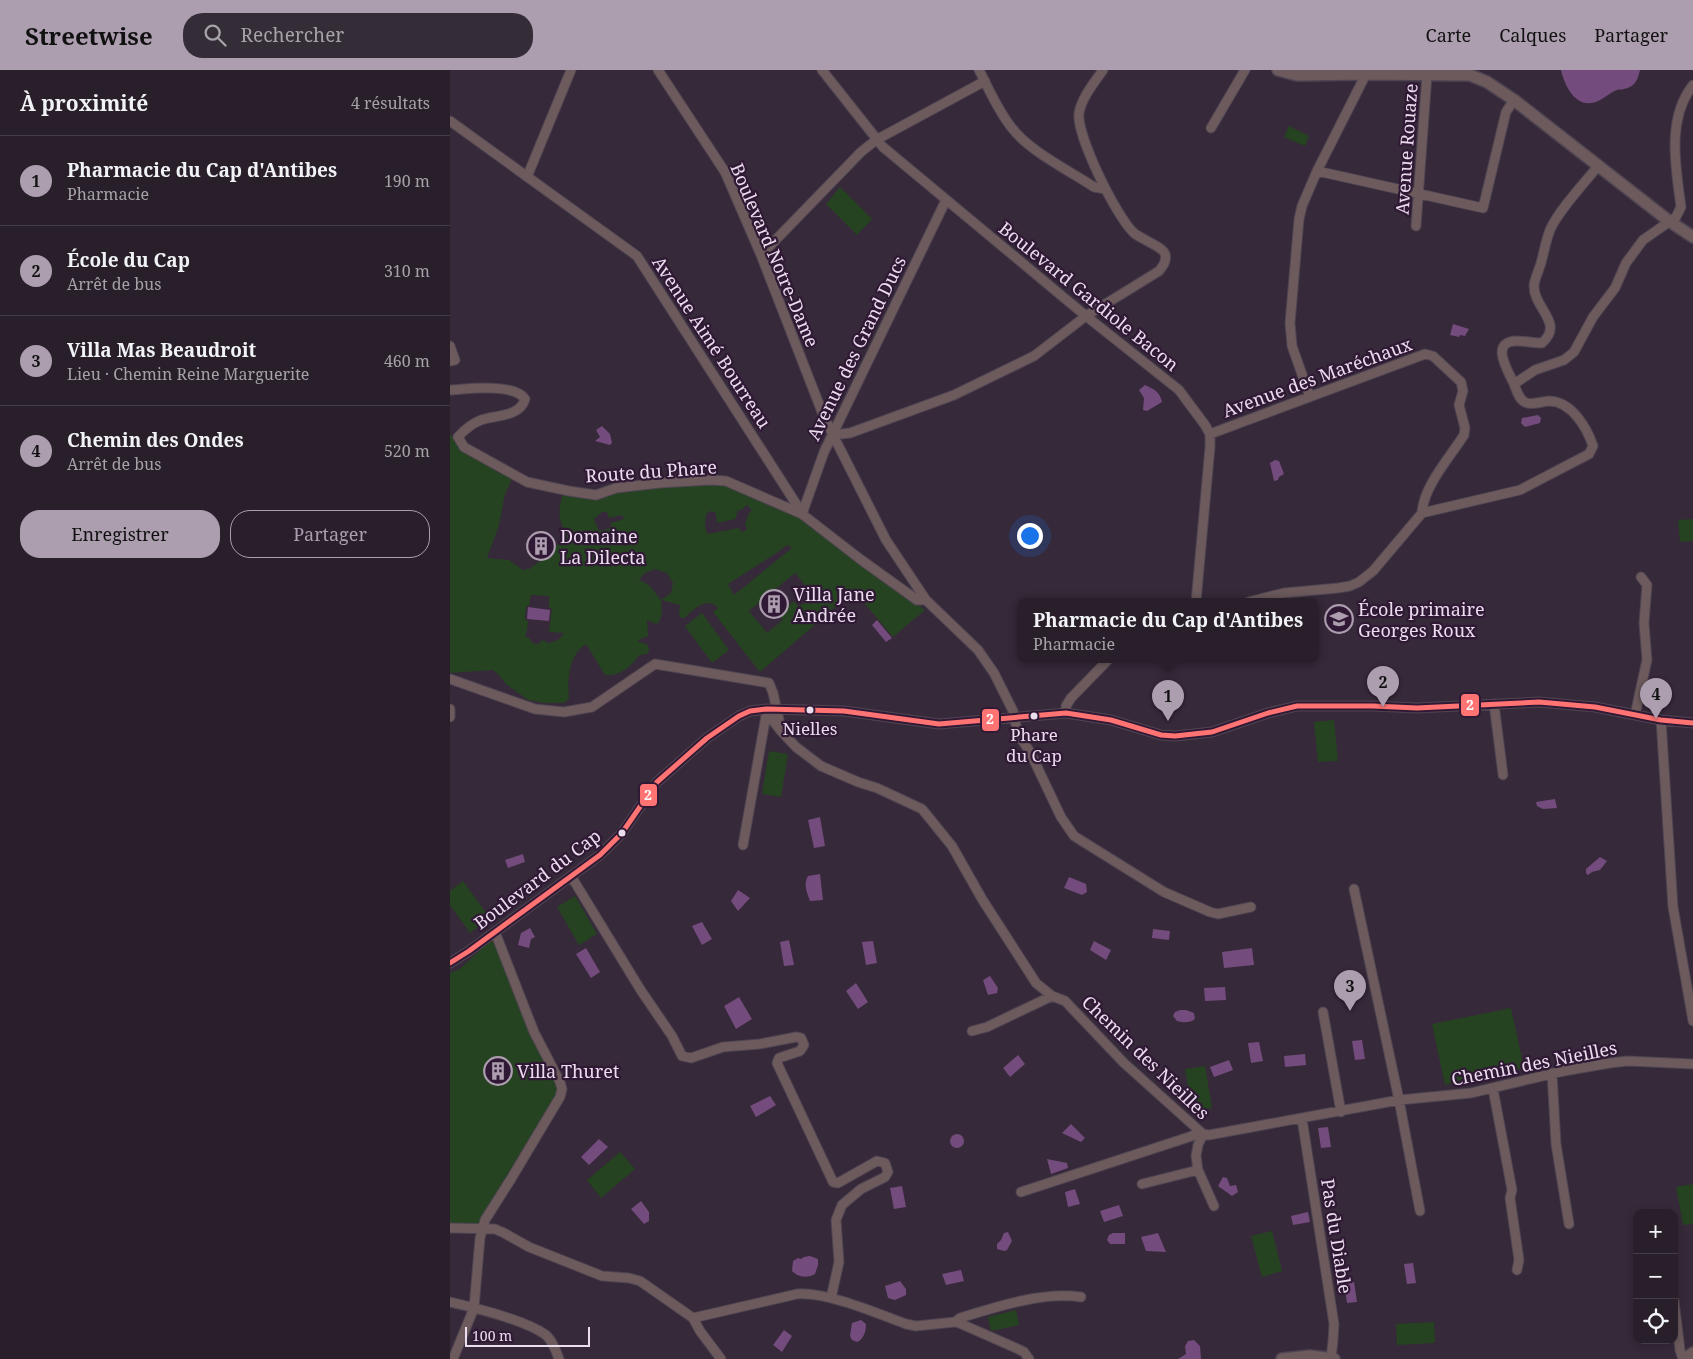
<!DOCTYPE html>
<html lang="fr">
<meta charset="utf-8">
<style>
:root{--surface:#281f2b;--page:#342c37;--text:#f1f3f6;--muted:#a5a2a9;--line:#443d47;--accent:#ac9daf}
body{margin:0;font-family:"Noto Serif",serif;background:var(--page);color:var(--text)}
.controls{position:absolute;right:15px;bottom:15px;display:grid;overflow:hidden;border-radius:10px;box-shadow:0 2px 8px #0003}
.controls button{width:45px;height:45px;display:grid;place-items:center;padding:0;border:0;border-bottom:1px solid var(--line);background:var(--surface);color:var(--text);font:25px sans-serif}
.scale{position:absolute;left:15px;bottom:12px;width:125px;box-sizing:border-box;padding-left:5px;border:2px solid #ebdcee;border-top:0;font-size:14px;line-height:18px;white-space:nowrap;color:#ebdcee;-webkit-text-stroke:4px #301935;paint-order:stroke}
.you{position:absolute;left:579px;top:465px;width:18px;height:18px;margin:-12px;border:4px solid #fff;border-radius:50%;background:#1a73e8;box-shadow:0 0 0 8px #1a73e833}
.badge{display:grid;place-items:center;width:32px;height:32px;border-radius:50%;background:var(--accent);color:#111;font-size:16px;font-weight:700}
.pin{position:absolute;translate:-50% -41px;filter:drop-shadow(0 1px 2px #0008)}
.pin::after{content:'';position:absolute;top:26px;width:18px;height:15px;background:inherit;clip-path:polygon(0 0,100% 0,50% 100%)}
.popup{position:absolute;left:567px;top:528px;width:302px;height:65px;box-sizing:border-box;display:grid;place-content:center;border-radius:10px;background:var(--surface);filter:drop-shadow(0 1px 4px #0005);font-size:16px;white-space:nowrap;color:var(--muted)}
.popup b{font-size:19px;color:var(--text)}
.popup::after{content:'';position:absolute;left:50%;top:100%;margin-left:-10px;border:10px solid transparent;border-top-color:var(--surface)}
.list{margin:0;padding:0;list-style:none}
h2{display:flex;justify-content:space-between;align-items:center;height:65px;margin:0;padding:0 20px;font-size:21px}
h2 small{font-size:16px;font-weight:400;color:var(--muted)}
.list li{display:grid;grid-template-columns:32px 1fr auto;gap:15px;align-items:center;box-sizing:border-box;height:90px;padding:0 20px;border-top:1px solid var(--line)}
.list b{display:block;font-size:19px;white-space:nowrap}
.list p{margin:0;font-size:16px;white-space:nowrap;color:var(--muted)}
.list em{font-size:16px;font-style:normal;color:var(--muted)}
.actions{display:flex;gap:10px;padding:15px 20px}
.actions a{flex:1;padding:11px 0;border:1px solid var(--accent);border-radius:20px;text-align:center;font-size:18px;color:var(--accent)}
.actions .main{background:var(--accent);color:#111}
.icon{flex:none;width:28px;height:28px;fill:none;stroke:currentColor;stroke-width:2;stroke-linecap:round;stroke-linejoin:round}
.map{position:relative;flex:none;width:1243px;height:1289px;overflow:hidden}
header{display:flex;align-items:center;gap:30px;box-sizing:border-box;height:70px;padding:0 25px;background:var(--accent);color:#111}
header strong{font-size:24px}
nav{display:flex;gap:28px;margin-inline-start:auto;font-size:18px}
.search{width:350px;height:45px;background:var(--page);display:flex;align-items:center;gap:12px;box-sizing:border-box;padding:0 18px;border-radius:20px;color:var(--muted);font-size:19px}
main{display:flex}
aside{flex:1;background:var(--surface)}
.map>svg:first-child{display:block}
</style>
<header>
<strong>Streetwise</strong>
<div class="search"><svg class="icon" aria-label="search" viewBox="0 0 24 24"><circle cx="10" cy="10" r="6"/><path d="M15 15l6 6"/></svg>Rechercher</div>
<nav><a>Carte</a><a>Calques</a><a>Partager</a></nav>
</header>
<main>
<aside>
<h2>À proximité<small>4 résultats</small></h2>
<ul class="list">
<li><span class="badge">1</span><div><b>Pharmacie du Cap d'Antibes</b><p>Pharmacie</p></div><em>190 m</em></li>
<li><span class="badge">2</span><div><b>École du Cap</b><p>Arrêt de bus</p></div><em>310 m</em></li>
<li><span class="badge">3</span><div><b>Villa Mas Beaudroit</b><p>Lieu · Chemin Reine Marguerite</p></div><em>460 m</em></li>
<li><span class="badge">4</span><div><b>Chemin des Ondes</b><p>Arrêt de bus</p></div><em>520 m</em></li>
</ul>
<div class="actions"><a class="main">Enregistrer</a><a>Partager</a></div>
</aside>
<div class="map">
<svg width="1243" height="1289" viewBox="0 0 1243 1289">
<rect width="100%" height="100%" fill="#362939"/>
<!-- green -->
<path fill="#264321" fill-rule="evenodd" d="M839 56 859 66 855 76 834 67Z
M390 117 422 149 407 165 376 134Z
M0 364 11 379 49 403 63 407 55 424 49 455 37 488 59 490 73 500 79 499 94 488 98 489 103 486 102 481 117 465C108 448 108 444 112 426L119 421 146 425 261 410 352 444 366 459 400 487 475 540 443 567 404 521 310 602 263 542 268 538C257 525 243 540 234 548L229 547 230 535 211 530 212 543 209 552 206 554 197 550 198 566 187 571 198 575 199 581 197 584 189 585C182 596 169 607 155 605L136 574C119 584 117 610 119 628L114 633H95L78 630 56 614 49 605 43 600 0 603ZM297 435 302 440 299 443 295 455 297 459 292 462 289 458 257 464 255 455 256 444 261 441 266 443 267 453 285 449 288 440H291ZM152 442H157L159 448 172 445 174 449 161 453V458L149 461 144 449ZM337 475 342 478 284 525 278 514 328 482ZM205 499 217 503 223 513 221 523 211 530C203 521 201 514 189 510L195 503ZM345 503 363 525 349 537 344 531 328 544 333 550 317 563 299 541ZM81 525 99 526V538H102L99 562 114 563 108 570 99 573 92 570 89 574 82 573 80 569 75 566 77 561 78 551 75 549 76 536H79Z
M1243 449V471L1230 472 1228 450Z
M252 543 279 580 262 593 235 556Z
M884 650 888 691 868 692 864 652Z
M319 681 338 684 331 727 312 724Z
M13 811 40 848 20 863 0 835V821Z
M125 826 147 864 129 875 107 837Z
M42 869H44L109 1018 107 1028 57 1105 28 1155 0 1156V903L10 899Z
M1061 938 1074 998 995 1015 982 954Z
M755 996 762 1038 742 1041 735 999Z
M170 1082 185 1099 151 1128 137 1110Z
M1243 1114V1154L1233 1155 1226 1117Z
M822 1161 832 1201 812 1207 801 1166Z
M566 1240 569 1255 541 1261 538 1247Z
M984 1252 985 1273 947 1275 946 1254Z"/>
<!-- water -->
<path fill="#744b7d" d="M1111 0H1190C1188 9 1185 17 1174 19 1172 20 1169 19 1167 20 1161 22 1156 27 1150 30 1128 42 1115 18 1111 0Z
M1003 254 1019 259 1015 266 1010 265 1009 267 1000 265Z
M695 315C704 319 710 322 712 332L697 341 693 340 694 328 689 320Z
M1088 345 1091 348 1090 353 1075 357 1071 353 1072 348Z
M152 356 160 364 162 373 160 375 145 371 150 367 146 360Z
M825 390 829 391 834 404 829 407 828 410 824 411 820 393Z
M78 537 100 540 99 551 77 549Z
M427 550 442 568 436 572 422 555Z
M1105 729 1107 738 1093 739 1087 736 1086 732Z
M370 747 375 776 364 778 358 750Z
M73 784 75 792 58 798 55 790Z
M1150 787 1157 791 1150 800 1142 802 1138 805 1136 803V799Z
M370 804 373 830 360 831C357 822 353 815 358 806Z
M619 807 636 814 637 822 632 825 614 818Z
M288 820 300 828 288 841 281 831Z
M252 852 262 869 252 875 242 856Z
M80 858 85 867 81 869 79 878 68 875 71 863Z
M703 859 720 861 719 870 702 868Z
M339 870 344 895 334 896 330 872Z
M423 871 427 893 416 895 412 872Z
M644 871 661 880 656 890 640 880Z
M136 878 150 902 141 908 126 884Z
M802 878 804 895 774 898 772 882Z
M540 906 548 918 547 923 538 925 533 910Z
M406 913 418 932 408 939 396 921Z
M775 917 776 930 755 931 754 918Z
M289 927 302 949 286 959 274 936Z
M730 940H736L744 943 745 949C740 953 734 953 727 951L723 946 725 942Z
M912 970 915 989 905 990 902 971Z
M809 972 813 991 801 993 798 973Z
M855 984 856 995 835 997 834 986Z
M568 985 575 994 560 1007 553 998Z
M779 990 783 1000 764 1007 760 997Z
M320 1026 326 1035 306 1047 300 1036Z
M621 1054 635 1068 631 1072 612 1063Z
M878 1057 881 1077 871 1078 868 1058Z
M500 1071a7 7 0 1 1 14 0a7 7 0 1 1-14 0Z
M149 1069 158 1077 139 1095 131 1087Z
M597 1089 617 1093 618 1098 601 1104Z
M773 1107 777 1108 780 1116 786 1115 788 1122 782 1126 768 1116Z
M452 1116 456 1137 444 1139 440 1118Z
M625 1119 630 1134 618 1137 615 1122Z
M191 1131 199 1142V1151L194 1154 181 1139Z
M669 1135 673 1146 654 1152 650 1141Z
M858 1142 860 1152 843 1155 841 1146Z
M558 1162 562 1171 557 1180 554 1181 547 1179V1174L551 1170 554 1163Z
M663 1163H675V1174H660L657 1170 659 1165Z
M708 1163 716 1182 696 1181 691 1167Z
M360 1186 368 1189V1195L365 1204C358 1208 348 1208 342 1201L343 1191 348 1188 351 1189 354 1187Z
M963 1193 966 1213 957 1214 954 1194Z
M511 1200 514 1211 496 1215 492 1204Z
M450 1211 456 1219V1225L445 1230 438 1228 435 1216Z
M904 1212 907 1232 897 1233 894 1213Z
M411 1250 416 1254C416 1261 414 1269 407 1272L402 1270 400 1266 402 1253Z
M334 1260 342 1266 332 1282 323 1275Z
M744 1270 750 1276 751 1289H728L736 1284 735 1276 738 1271Z"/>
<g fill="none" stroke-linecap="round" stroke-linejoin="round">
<defs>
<path id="minor" d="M208 0 275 102 311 185 374 347 436 470 476 530 528 580 544 603 563 641 568 664 580 682 611 747 624 766 714 822 760 842 768 844 801 837
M372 0 433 77 636 246 729 320 755 355 760 364V377L746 532
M529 0C539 19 548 41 562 58 579 81 620 101 644 117L655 119
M0 51 187 186 352 443
M761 58 795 0
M867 101 1033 138 1056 42 1064 30
M77 107 121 0
M966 156 977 5
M311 185 411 82 426 70 535 11
M0 276 5 290 0 291
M1064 314C1058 301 1039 271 1067 271 1076 271 1083 273 1092 273 1115 253 1083 238 1084 215 1085 208 1089 200 1091 193 1094 182 1096 170 1100 160 1108 141 1136 111 1149 95
M0 320C18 319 64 313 75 329 70 347 46 345 31 350 21 354 15 359 8 367L14 377 77 412 119 421 146 425 166 418 210 413 261 410 276 411 352 444 410 489 467 530H476
M860 327 842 276 840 253 849 149 852 136 867 101 916 4
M760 364 975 284 983 286 1011 312 1013 321 1009 335 1015 358 1014 365C1000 387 973 417 972 443
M382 365 400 363 504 325 584 286 636 246 709 201C713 196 717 191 715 184 713 177 691 169 684 163 667 148 626 65 629 43 632 27 644 13 653 0
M352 444 374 382 496 130
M798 532 834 523 888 518 900 516 909 512 923 501 972 443 1070 420 1139 384 1143 376C1137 358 1122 332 1100 331 1093 331 1084 335 1077 333 1069 331 1067 321 1064 314L1085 300 1114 290 1124 282 1143 247 1165 218 1176 193 1193 170 1226 147 1231 137C1226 98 1216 49 1243 15
M0 609 85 639 114 642 142 637 205 594 319 613 323 623 331 659
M1044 634 1053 705
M0 639V647
M317 639 320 647 331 661 346 677 371 696 408 712 427 718 472 739 502 776 532 829 586 913 602 926 615 931 674 993 753 1064 759 1065 949 1030 1021 1023 1114 1001 1160 993 1178 991 1243 994
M616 643V636L621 628 658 590
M1185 645 1197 590 1194 553 1197 515 1191 507
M1211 650 1223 837 1243 951
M293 775 317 640
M121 806 190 919 222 966 232 986 241 988 273 977 310 974 346 967 351 968 354 975 350 981 329 988 327 993 383 1112 388 1113 427 1091 435 1093 438 1102 435 1107 411 1119 392 1135 386 1150 389 1192 381 1228
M904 819 949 1030 970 1141
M0 893 19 881 150 785 172 763 207 712 257 668 289 646 300 641 317 639 394 641 489 654 616 643 661 650 711 665 725 666 762 662 818 643 847 636H923L967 638 1089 632 1145 637 1211 650 1243 653
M873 942 891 1042
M522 961 537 957 602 926
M1102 1003 1106 1074 1119 1154
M1043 1019 1062 1120 1060 1128 1069 1190 1067 1200
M852 1049 884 1254 883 1271 881 1288
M748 1100 764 1136
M692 1114 748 1100 746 1086 748 1075 753 1064
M571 1122 742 1066 748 1062
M0 1158 45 1159 54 1163 79 1177 152 1206 179 1208 190 1211 243 1248 347 1224C378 1222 426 1243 456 1254L466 1256 505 1252 509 1253 568 1279 574 1282 579 1289
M1224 1231 1230 1280 1233 1289
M0 1232C26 1238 75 1250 96 1265 103 1271 106 1281 109 1289
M243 1248 250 1261 271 1289
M505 1252 510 1248C546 1237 594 1221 631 1227
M3 1289 24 1238 30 1168 35 1150 61 1109 110 1027 112 1019 110 1012 84 962 45 862"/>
<path id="tertiary" d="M828 0 847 5 916 4 1020 5 1037 12 1064 30 1219 151 1243 167
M832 1289 860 1286 884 1289
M1235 1289 1243 1283"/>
</defs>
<!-- minor casing -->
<use href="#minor" stroke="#4e4451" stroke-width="11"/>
<!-- tertiary casing -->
<use href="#tertiary" stroke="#4e4451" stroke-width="14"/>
<!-- minor -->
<use href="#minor" stroke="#6c5a5d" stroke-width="9"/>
<!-- tertiary -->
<use href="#tertiary" stroke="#6c5a5d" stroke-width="11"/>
<defs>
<path id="bus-1" d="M0 893 19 881 150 785 172 763 207 712 257 668 289 646 300 641 317 639 394 641 489 654 616 643 661 650 711 665 725 666 762 662 818 643 847 636H923L967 638 1089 632 1145 637 1211 650 1243 653"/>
</defs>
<!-- bus-1 casing -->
<use href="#bus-1" stroke="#301935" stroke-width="9"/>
<!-- bus-1 -->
<use href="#bus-1" stroke="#ff7373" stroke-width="5"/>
</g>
<!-- icons -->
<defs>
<symbol id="building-ring" viewBox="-11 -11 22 22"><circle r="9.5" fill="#301935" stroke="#ac9daf" stroke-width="1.5"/><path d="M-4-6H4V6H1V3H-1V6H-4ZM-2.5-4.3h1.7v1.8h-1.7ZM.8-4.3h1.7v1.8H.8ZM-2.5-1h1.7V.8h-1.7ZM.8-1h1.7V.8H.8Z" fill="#ac9daf"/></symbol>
<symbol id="school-ring" viewBox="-11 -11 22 22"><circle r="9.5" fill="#301935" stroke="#ac9daf" stroke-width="1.5"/><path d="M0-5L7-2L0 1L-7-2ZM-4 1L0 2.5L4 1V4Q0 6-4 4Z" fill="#ac9daf"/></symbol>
</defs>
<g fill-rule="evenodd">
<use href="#building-ring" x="75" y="460" width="32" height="32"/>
<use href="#building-ring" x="308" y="518" width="32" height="32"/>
<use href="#school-ring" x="873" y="533" width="32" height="32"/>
<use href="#building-ring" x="32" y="985" width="32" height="32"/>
</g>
<!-- markers -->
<g fill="#ebdcee" stroke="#301935" stroke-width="2">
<circle cx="360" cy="640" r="4.5"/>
<circle cx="584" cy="646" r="4.5"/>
<circle cx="172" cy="763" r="4.5"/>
</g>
<g text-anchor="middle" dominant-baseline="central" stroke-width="4.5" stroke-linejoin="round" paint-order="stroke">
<!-- bus labels -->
<g font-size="17" fill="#ebdcee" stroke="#301935">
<text x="360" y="658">Nielles</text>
<text x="584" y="664">Phare<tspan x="584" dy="21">du Cap</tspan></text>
</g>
<!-- street labels -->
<g font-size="18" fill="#ebdcee" stroke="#301935">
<text transform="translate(956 79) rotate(-86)">Avenue Rouaze</text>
<text transform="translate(325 185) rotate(67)">Boulevard Notre-Dame</text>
<text transform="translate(639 226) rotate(39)">Boulevard Gardiole Bacon</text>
<text transform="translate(262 272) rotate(57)">Avenue Aimé Bourreau</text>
<text transform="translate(406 278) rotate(-64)">Avenue des Grand Ducs</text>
<text transform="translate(867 307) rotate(-20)">Avenue des Maréchaux</text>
<text transform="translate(201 401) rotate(-4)">Route du Phare</text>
<text transform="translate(87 809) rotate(-37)">Boulevard du Cap</text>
<text transform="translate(696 987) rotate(44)">Chemin des Nieilles</text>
<text transform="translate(1084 993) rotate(-11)">Chemin des Nieilles</text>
<text transform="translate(887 1166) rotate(81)">Pas du Diable</text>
</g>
<!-- poi labels -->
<g font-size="18" fill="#ebdcee" stroke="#301935" text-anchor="start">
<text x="110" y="466">Domaine<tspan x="110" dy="21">La Dilecta</tspan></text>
<text x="343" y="524">Villa Jane<tspan x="343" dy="21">Andrée</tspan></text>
<text x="908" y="539">École primaire<tspan x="908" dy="21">Georges Roux</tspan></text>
<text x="67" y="1001">Villa Thuret</text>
</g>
</g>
<g stroke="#301935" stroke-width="2">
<rect x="1010" y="623" width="20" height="24" rx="5" fill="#ff7373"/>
<rect x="531" y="638" width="19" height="24" rx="5" fill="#ff7373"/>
<rect x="189" y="713" width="19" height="24" rx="5" fill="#ff7373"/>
</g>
<g font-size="14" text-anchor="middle" font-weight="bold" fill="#fff">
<text x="1020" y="640">2</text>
<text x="540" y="654">2</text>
<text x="198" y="730">2</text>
</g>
</svg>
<div class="controls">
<button>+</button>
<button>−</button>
<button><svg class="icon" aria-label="locate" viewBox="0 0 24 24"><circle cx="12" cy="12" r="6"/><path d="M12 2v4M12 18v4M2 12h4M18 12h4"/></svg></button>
</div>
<div class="scale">100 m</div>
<div class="you"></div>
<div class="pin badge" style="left:718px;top:651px">1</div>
<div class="popup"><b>Pharmacie du Cap d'Antibes</b>Pharmacie</div>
<div class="pin badge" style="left:933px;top:637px">2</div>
<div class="pin badge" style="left:900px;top:941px">3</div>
<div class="pin badge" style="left:1206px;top:649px">4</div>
</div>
</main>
